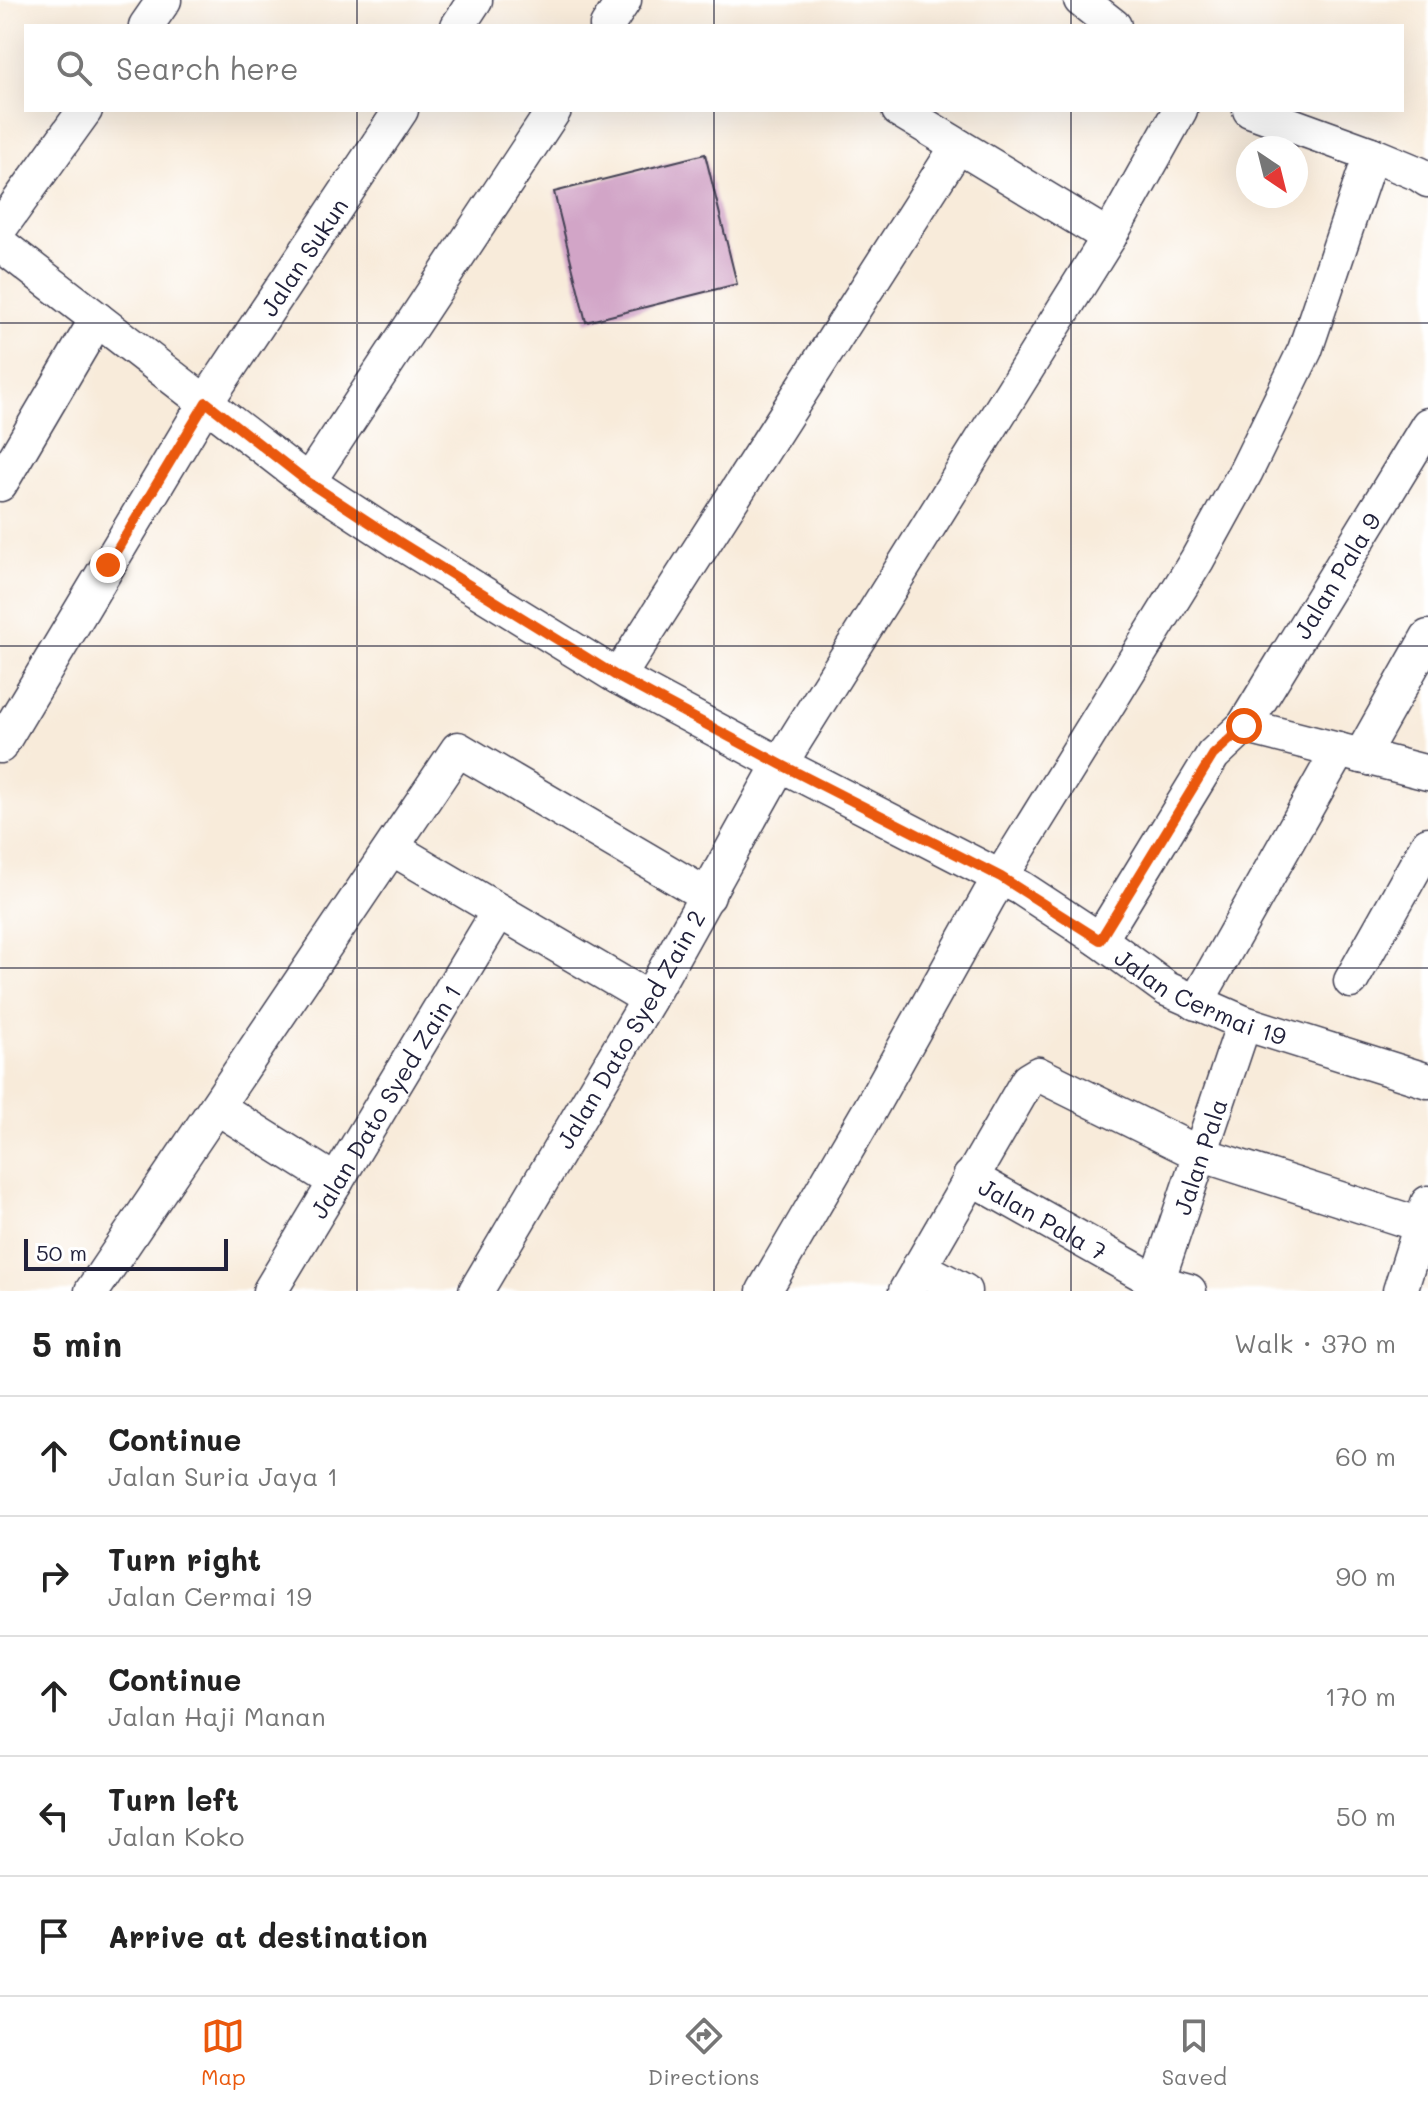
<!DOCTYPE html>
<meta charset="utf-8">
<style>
:root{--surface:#fff;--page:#f2f2f2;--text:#222;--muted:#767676;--line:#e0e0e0;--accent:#ea580c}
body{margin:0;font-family:Mali,sans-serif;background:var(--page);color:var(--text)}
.compass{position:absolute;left:1236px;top:136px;width:72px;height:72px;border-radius:50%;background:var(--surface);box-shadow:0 8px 32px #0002;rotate:145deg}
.scale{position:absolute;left:24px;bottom:20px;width:204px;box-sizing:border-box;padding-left:8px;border:4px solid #22223b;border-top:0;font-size:22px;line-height:28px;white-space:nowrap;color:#22223b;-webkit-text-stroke:6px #fff;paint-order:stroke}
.stop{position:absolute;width:24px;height:24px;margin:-18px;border:6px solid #ea580c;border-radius:50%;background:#fff}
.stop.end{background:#ea580c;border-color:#fff;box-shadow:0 2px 8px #0008}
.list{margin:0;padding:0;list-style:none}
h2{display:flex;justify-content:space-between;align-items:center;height:104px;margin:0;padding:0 32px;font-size:34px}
h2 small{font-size:26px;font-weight:400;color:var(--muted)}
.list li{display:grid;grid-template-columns:52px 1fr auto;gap:24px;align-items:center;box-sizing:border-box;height:120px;padding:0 32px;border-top:2px solid var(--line)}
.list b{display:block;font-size:30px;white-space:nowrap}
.list p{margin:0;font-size:26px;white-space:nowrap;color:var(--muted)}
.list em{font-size:26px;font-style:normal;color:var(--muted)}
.icon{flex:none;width:44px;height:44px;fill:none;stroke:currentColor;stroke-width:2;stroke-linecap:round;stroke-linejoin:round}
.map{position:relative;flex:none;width:1428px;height:1291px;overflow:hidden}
.search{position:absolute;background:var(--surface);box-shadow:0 8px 32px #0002;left:24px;right:24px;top:24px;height:88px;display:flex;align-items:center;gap:20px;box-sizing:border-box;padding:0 28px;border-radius:0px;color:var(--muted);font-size:30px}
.sheet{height:704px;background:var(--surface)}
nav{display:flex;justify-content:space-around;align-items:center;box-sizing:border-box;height:112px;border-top:2px solid var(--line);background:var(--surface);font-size:22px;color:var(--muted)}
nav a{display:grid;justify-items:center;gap:4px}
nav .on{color:var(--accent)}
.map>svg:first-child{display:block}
</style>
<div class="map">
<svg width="1428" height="1291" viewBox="0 0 1428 1291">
<rect width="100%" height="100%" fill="#fff"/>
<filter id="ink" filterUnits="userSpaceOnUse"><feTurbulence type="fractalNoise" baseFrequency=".0125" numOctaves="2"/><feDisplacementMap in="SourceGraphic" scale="16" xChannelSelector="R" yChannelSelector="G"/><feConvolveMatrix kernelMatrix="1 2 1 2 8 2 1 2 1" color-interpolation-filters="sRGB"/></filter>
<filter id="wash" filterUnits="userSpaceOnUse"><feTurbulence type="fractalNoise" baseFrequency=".006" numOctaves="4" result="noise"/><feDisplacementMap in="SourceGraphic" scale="32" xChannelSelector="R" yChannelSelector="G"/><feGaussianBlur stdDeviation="1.8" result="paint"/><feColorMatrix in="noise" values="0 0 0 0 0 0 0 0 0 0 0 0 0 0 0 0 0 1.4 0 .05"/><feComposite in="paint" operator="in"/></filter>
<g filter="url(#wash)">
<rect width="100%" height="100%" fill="#f8ebda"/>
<g id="blocks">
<!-- building -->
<path fill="#d2a5c7" d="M705 154 737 284 586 322 554 192Z"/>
</g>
</g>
<g filter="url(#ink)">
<use href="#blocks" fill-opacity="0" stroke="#424053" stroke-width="2"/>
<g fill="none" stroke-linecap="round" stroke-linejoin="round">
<defs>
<g id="minor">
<path d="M1081 0 1114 26"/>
<path d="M146 26 164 0"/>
<path d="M458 26 475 0"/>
<path d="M607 26 624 0"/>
<path d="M899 110 1109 237"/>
<path d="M1250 110 1371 154 1419 174 1428 180"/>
<path d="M0 228 85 110"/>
<path id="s1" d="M0 244 308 482 398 541 618 677 780 764 1021 888 1100 940 1167 989 1244 1023 1428 1081"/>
<path d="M308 482 554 110"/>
<path d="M0 484 97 319"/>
<path d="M618 677 958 146"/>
<path d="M1244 726 1428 773"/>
<path id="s2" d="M0 746 206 402 401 110"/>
<path d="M1361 756 1428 637"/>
<path d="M392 848 649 999"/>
<path id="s3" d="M1100 940 1213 755 1244 726 1428 425"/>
<path d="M1351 981 1428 844"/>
<path d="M1196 1003 1339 750"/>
<path d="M217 1107 336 1182"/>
<path id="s4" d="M970 1177 1157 1282 1189 1291"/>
<path d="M919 1267 964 1291"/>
<path d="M92 1291 458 749 708 896"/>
<path id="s5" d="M270 1291 499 911"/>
<path id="s6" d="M476 1291 649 999 780 764 1109 237 1180 110"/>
<path d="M764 1291 869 1111 989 896 1197 560 1246 471 1305 350 1371 154"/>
<path d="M906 1291 1028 1080 1038 1074 1200 1154 1421 1225"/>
<path id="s7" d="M1154 1291 1244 1023"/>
<path d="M1400 1291 1428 1203"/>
</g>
</defs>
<!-- minor casing -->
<use href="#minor" stroke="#424053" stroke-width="37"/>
<!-- minor -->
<use href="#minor" stroke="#fff" stroke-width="34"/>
</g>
</g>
<g fill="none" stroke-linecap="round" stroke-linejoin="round" filter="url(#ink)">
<!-- route -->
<path stroke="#ea580c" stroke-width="10" d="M108 565 206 402 308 482 398 541 618 677 780 764 1001 877 1100 940 1213 755 1244 726"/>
</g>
<!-- grid -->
<path fill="none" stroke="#22223b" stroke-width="2" stroke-opacity="0.55" d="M357 0V26M714 0V26M1071 0V26M357 110V1291M714 110V1291M1071 110V1291M0 323H1428M0 646H1428M0 968H1428"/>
<g text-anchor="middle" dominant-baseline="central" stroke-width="8" stroke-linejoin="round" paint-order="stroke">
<!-- street labels -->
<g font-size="24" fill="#22223b" stroke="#fff">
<text stroke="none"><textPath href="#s2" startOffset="576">Jalan Sukun</textPath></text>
<text stroke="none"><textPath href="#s3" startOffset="436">Jalan Pala 9</textPath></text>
<text stroke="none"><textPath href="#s1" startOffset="1422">Jalan Cermai 19</textPath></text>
<text stroke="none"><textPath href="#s6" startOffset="304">Jalan Dato Syed Zain 2</textPath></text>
<text stroke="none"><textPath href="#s5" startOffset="222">Jalan Dato Syed Zain 1</textPath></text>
<text stroke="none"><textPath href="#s7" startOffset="142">Jalan Pala</textPath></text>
<text stroke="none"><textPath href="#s4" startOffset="84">Jalan Pala 7</textPath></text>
</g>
</g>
</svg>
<svg class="compass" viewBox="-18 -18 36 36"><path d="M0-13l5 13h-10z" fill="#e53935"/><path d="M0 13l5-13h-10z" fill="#767676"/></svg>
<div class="scale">50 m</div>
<div class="stop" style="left:1244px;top:726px"></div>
<div class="stop end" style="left:108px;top:565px"></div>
<div class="search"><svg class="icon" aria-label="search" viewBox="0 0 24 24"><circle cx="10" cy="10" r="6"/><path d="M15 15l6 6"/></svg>Search here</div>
</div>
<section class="sheet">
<h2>5 min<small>Walk · 370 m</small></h2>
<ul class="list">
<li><svg class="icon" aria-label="ahead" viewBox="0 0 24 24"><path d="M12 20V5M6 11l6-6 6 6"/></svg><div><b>Continue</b><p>Jalan Suria Jaya 1</p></div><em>60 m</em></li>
<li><svg class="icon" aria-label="right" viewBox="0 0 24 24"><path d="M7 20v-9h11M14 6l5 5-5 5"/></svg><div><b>Turn right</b><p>Jalan Cermai 19</p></div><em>90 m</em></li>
<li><svg class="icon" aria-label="ahead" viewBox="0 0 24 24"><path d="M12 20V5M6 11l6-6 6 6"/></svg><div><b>Continue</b><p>Jalan Haji Manan</p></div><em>170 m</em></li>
<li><svg class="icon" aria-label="left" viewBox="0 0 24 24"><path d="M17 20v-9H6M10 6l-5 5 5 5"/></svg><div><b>Turn left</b><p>Jalan Koko</p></div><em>50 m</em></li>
<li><svg class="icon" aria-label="arrive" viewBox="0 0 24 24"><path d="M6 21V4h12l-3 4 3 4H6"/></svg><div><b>Arrive at destination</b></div></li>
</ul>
</section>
<nav>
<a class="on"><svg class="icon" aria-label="map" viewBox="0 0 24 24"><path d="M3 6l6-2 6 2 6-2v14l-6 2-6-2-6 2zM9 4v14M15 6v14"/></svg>Map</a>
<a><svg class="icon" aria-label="directions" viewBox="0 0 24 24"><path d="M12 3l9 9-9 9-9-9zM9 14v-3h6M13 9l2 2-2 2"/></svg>Directions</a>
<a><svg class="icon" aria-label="saved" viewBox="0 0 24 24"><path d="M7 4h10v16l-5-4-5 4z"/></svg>Saved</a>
</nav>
